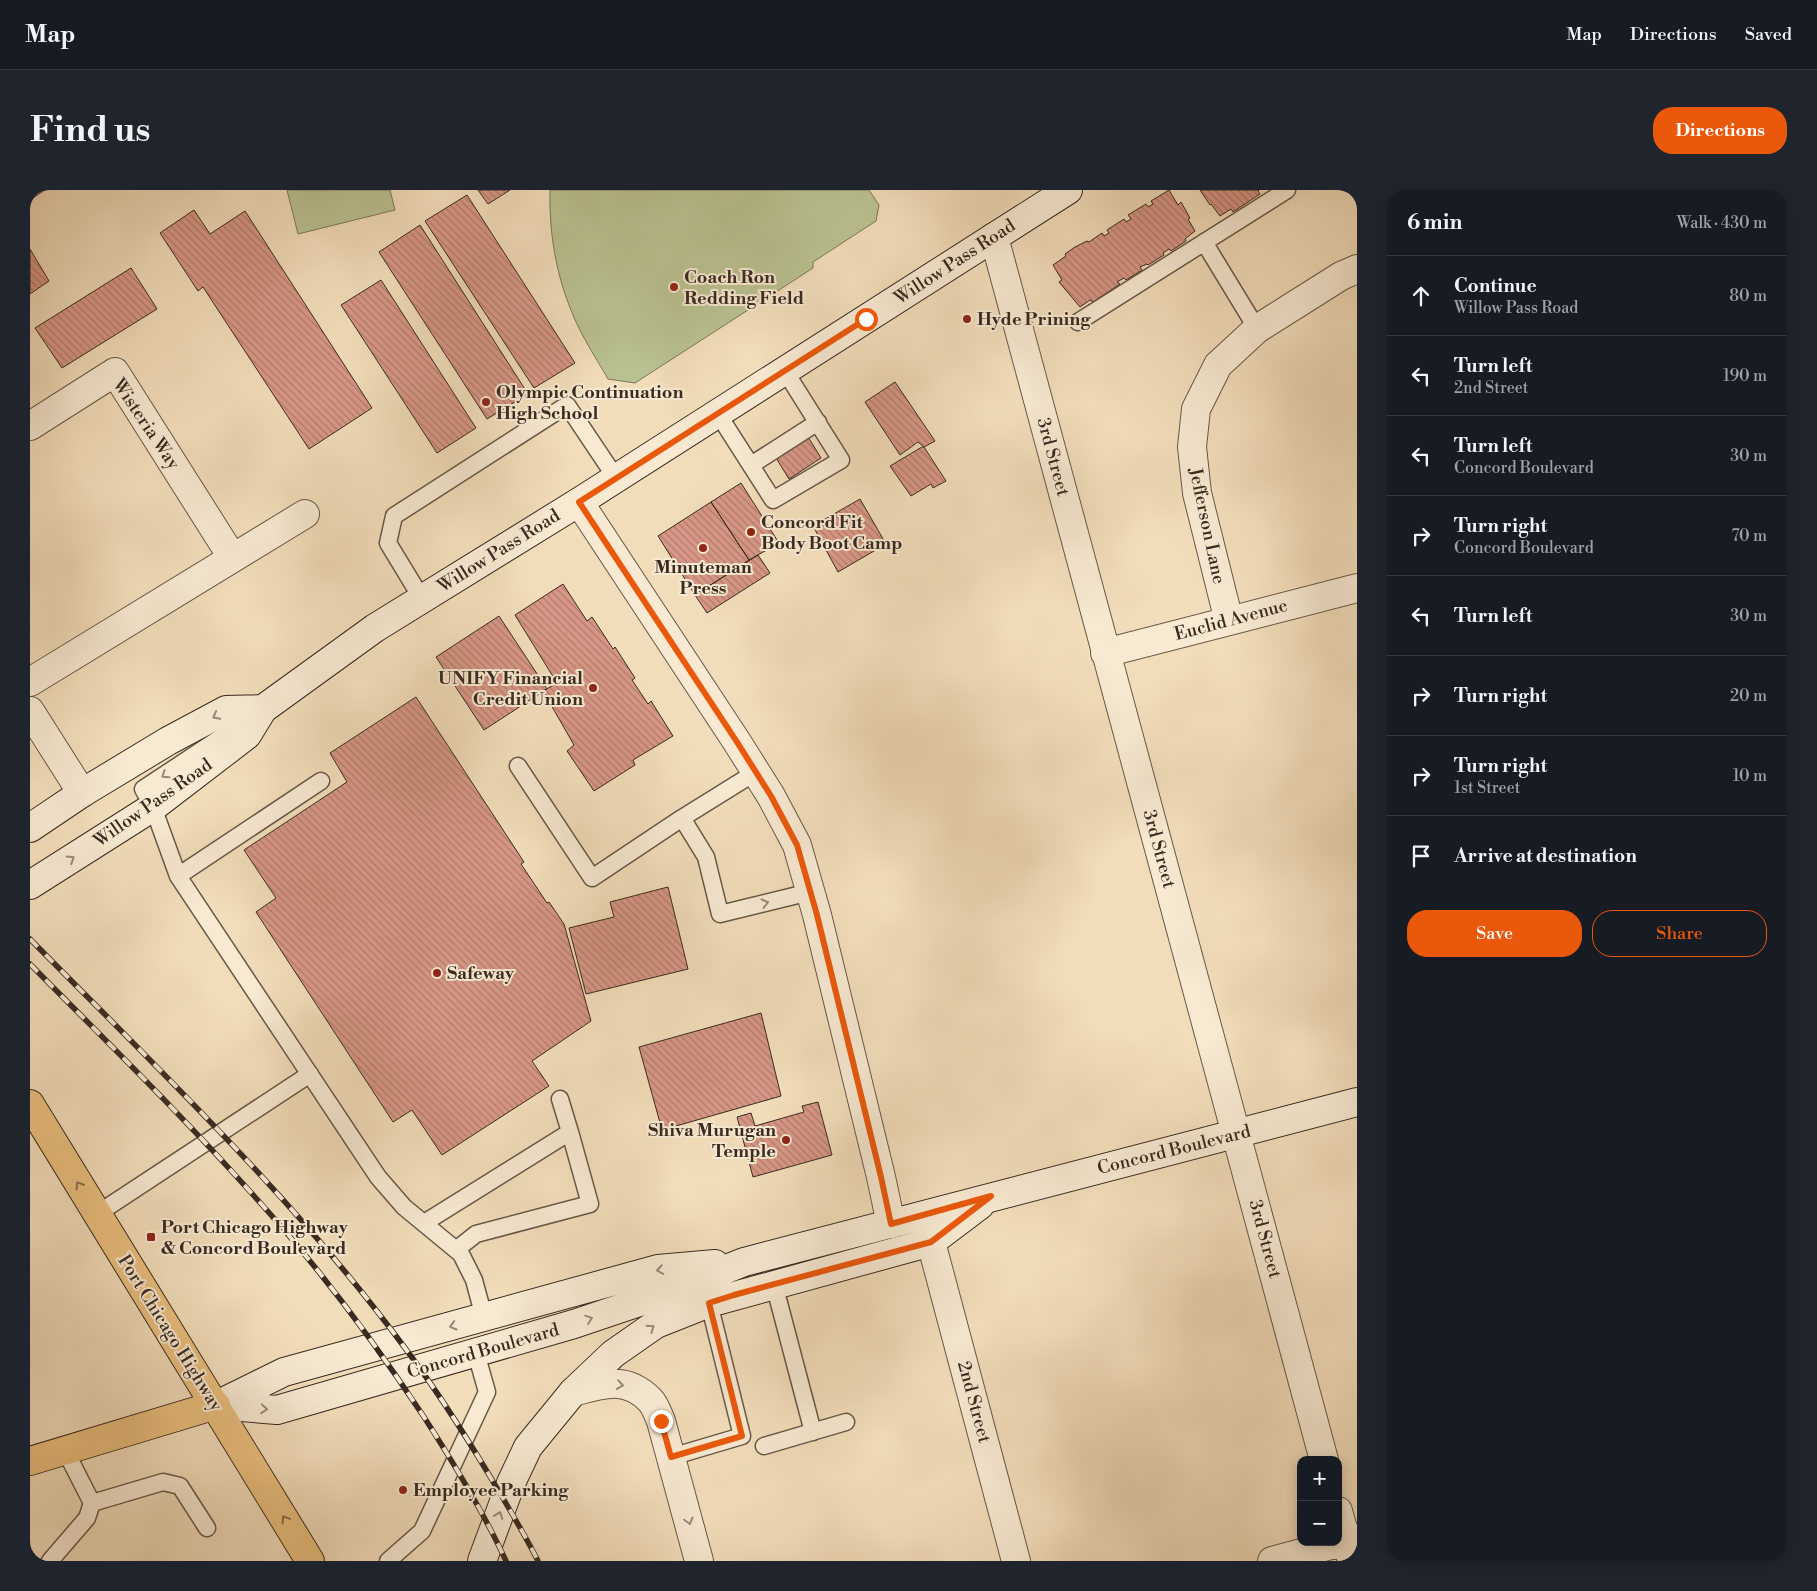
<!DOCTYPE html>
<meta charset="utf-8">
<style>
:root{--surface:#171b24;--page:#20242c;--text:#f1f3f6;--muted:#9ea1a6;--line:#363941;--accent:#ea580c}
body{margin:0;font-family:"Libre Bodoni",serif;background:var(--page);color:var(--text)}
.controls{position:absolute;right:15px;bottom:15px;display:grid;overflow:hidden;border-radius:10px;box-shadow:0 2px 12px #0003}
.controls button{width:45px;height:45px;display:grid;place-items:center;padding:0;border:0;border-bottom:1px solid var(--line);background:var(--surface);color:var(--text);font:25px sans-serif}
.stop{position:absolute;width:15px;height:15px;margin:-11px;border:4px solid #ea580c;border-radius:50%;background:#fff}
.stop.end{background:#ea580c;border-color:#fff;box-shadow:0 1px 5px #0008}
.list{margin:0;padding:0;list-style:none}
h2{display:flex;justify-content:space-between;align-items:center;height:65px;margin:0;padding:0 20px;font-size:21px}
h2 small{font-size:16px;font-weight:400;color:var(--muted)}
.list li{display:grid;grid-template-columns:32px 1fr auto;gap:15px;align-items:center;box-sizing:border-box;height:80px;padding:0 20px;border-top:1px solid var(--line)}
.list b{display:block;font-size:19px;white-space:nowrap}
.list p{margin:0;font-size:16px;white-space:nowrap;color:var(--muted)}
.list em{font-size:16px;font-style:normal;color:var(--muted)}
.actions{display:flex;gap:10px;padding:15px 20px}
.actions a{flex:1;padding:11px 0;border:1px solid var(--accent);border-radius:20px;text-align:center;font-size:18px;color:var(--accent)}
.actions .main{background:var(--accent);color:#fff}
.icon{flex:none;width:28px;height:28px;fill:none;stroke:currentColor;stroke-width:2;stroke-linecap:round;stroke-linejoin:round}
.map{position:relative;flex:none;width:1327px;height:1371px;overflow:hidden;border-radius:20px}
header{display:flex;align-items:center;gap:30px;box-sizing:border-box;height:70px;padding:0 25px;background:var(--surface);border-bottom:1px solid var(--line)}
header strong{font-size:24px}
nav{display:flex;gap:28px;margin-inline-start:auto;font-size:18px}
.intro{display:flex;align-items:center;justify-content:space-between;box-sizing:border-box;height:120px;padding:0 30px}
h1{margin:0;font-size:35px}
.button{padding:12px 22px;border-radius:20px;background:var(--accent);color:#fff;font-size:18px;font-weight:700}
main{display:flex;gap:30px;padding:0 30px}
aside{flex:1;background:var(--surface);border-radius:20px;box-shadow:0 2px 12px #0003}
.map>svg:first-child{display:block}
</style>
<header>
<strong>Map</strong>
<nav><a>Map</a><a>Directions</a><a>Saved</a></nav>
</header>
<div class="intro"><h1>Find us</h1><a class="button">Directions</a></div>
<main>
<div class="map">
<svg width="1327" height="1371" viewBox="0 0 1327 1371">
<defs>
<pattern id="building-back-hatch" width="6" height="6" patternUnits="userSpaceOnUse" patternTransform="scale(1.25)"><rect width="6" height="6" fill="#d89786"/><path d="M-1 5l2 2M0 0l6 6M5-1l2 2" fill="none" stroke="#b07b6d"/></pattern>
</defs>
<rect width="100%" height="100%" fill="#f2ddba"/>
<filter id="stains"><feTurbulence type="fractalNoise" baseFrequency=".004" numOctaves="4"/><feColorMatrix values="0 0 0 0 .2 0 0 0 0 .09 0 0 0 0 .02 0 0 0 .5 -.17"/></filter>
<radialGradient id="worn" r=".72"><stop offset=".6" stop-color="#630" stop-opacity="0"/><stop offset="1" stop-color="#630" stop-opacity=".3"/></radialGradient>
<!-- green -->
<path fill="#bac190" stroke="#7a7658" d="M257 0H360L365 20 268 44Z
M520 0H839L849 15 846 31 783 72V78L605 193 578 189C566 168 552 147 543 125 526 85 519 43 520 0Z"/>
<!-- building -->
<path fill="url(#building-back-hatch)" stroke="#392a21" d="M0 0H15L0 10Z
M448 0H480L458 14Z
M1139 0 1148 15 1151 12 1160 28 1158 29 1165 41 1155 49 1156 51 1141 61 1139 59 1133 63 1134 65 1118 75 1117 74 1110 77 1112 80 1096 90 1094 88 1087 92 1090 94 1063 112 1060 110 1050 117 1029 92 1032 90 1023 75 1036 66 1035 64 1045 57 1057 51 1059 52 1072 43 1074 46 1079 43 1077 40 1094 29 1096 32 1101 29 1098 25 1116 14 1118 17 1123 14 1121 11Z
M1170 0H1229L1228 1 1230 4 1203 22 1201 19 1190 26 1181 14 1180 15Z
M437 5 545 173 504 198 395 31Z
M164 20 180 44 215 21 342 218 279 259 173 97 168 101 130 43Z
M390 35 498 204 457 229 349 62Z
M0 59 19 91 0 104Z
M101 78 127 119 32 178 5 138Z
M351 90 446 238 407 263 311 115Z
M865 192 905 251 894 257 888 252 870 265 835 212Z
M775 242 791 268 759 289 743 263Z
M892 257H894L916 291 903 298 901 294 881 306 860 276Z
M711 293 749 353 719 370 681 312Z
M830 309 856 354 808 382 783 336Z
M681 312 719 370 665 405 628 346Z
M728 365 740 383 677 423 665 405Z
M533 394 557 431 562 427 583 459 585 457 605 488 602 490 618 514 621 511 643 546 603 570 605 575 564 601 537 561 544 555 513 501 527 493 485 425Z
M469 426 517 499 454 540 406 467Z
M386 507 494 672 491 674 517 713 519 712 534 734 561 831 502 871 519 896 412 965 382 920 363 932 226 722 246 708 214 660 317 592 300 563Z
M638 697 658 779 556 804 539 738 584 727 580 712Z
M731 823 751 906 632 940 609 857Z
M788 912 802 965 723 987 707 927 721 923 725 936 774 922 772 916Z"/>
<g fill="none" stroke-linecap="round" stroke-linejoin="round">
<defs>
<path id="lane" d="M1174 52 1227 139
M1048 132 1257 0
M688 224 743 310 811 270 755 181
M721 275 788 232
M392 409 358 353 364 326 537 215 586 288
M217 530 113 599 123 617 148 686 348 987 374 1017 431 1064 444 1090 454 1127
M488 576 562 688 652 628 726 582
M652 628 676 667 690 724 780 702
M148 686 291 591
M530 909 540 942
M67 1024 280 884
M394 1033 540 942 560 1014 446 1044 427 1059
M744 1094 783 1242
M734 1256 816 1232
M641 1267 712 1246 679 1113
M62 1313 133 1292 150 1296 177 1338
M20 1371 57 1328 62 1313 35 1260
M358 1371 392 1341 457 1202 446 1163"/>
<path id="street" d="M964 47 1294 1270
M0 236 85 182 202 367
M549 312 707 552 741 606 767 655 787 725 851 987 861 1034
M1199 431 1167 303 1162 257 1166 219 1188 175 1227 139 1311 86 1327 79
M1075 463 1327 398
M0 492 275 324
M0 521 52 603
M901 1052 986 1371
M543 1202C572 1194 596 1185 620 1210 625 1215 628 1224 631 1231L669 1371
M1308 1321 1322 1371
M1242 1371 1327 1348"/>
<path id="secondary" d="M0 638 52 603 138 551 196 520 233 519
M0 695 123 617 217 545 233 519 345 438 549 312 1038 0
M186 1215 247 1220 544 1134 636 1103 714 1072 1327 912
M187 1215 254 1182 628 1079 685 1074
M452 1371 481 1293 498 1257 543 1202 583 1164 626 1134 679 1113 901 1052 950 1015"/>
<path id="primary" d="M0 914 280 1371
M0 1271 186 1215"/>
</defs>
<!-- lane casing -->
<use href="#lane" stroke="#675747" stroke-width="19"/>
<!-- street casing -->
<use href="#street" stroke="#675747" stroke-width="30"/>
<!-- secondary casing -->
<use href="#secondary" stroke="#392a21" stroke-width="30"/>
<!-- primary casing -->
<use href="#primary" stroke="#392a21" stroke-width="30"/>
<!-- lane -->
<use href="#lane" stroke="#f7e9d2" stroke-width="16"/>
<!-- street -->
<use href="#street" stroke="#f7e9d2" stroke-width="28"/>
<!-- secondary -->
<use href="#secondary" stroke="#f7e9d2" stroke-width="28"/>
<!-- primary -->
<use href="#primary" stroke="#e9be7d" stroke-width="28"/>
<defs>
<path id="rail" d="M0 749C129 880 265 1009 375 1158 405 1198 432 1240 458 1283 475 1312 493 1341 508 1371
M0 774C76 851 153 926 225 1007 287 1075 343 1150 394 1227 423 1272 454 1323 476 1371"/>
</defs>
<!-- rail casing -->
<use href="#rail" stroke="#392a21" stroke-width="5.5"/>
<!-- rail -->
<use href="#rail" stroke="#f7e9d2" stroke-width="4" stroke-dasharray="11" stroke-linecap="butt"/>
</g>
<!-- one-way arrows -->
<defs><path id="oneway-chevron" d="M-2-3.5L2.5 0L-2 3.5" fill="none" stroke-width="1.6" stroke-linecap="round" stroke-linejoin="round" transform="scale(1.25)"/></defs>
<g stroke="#988a7a">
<use href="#oneway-chevron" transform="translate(186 526) rotate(152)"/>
<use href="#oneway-chevron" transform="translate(135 585) rotate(146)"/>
<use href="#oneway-chevron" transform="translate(41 669) rotate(-32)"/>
<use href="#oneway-chevron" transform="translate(735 713) rotate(-14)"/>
<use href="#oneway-chevron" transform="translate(630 1080) rotate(171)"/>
<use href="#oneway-chevron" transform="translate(559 1129) rotate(-19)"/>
<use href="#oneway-chevron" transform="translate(423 1136) rotate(164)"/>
<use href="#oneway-chevron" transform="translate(621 1138) rotate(-34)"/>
<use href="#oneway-chevron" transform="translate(590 1195) rotate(8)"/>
<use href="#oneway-chevron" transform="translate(234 1219) rotate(4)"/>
<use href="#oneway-chevron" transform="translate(469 1325) rotate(-70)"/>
<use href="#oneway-chevron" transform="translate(659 1331) rotate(75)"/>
</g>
<g stroke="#886d4a">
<use href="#oneway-chevron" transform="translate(49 995) rotate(-121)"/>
<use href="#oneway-chevron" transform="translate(255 1329) rotate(-121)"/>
</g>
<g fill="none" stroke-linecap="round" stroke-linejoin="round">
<!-- route -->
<path stroke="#ea580c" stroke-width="6" d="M631 1231 641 1267 712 1246 679 1113 704 1105 901 1052 961 1006 861 1034 851 987 787 725 767 655 741 606 707 552 549 312 836 129"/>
</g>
<!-- markers -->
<g fill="#8f2418" stroke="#f7e9d2" stroke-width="2">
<circle cx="644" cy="97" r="5"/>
<circle cx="937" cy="129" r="5"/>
<circle cx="456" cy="212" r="5"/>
<circle cx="721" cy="342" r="5"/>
<circle cx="673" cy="358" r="5"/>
<circle cx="563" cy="498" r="5"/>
<circle cx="407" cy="783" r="5"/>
<circle cx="756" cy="950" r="5"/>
<rect x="116" y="1042" width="10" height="10" rx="2.5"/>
<circle cx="373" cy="1300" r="5"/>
</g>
<g text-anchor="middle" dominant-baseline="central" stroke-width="4" stroke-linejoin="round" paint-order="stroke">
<!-- street labels -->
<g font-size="18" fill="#392a21" stroke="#f7e9d2">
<text transform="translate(925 72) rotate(-33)">Willow Pass Road</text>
<text transform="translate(116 234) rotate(56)">Wisteria Way</text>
<text transform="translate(1023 267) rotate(75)">3rd Street</text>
<text transform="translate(1177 336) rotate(78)">Jefferson Lane</text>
<text transform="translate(469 361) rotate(-32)">Willow Pass Road</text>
<text transform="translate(1201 430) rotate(-15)">Euclid Avenue</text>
<text transform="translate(123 613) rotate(-35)">Willow Pass Road</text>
<text transform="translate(1129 659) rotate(75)">3rd Street</text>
<text transform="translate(1144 960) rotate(-14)">Concord Boulevard</text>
<text transform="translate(1235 1049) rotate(75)">3rd Street</text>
<text transform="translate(140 1143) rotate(58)">Port Chicago Highway</text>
<text transform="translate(453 1161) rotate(-16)">Concord Boulevard</text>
<text transform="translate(944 1212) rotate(75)">2nd Street</text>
</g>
<!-- poi labels -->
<g font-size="18" font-weight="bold" fill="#392a21" stroke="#f7e9d2" text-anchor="start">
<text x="654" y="87">Coach Ron<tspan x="654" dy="21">Redding Field</tspan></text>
<text x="947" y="129">Hyde Prining</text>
<text x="466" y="202">Olympic Continuation<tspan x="466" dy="21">High School</tspan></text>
<text x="731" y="332">Concord Fit<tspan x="731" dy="21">Body Boot Camp</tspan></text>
<text x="673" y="377" text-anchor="middle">Minuteman<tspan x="673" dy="21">Press</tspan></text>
<text x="553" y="488" text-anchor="end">UNIFY Financial<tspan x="553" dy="21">Credit Union</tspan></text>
<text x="417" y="783">Safeway</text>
<text x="746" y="940" text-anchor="end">Shiva Murugan<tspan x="746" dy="21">Temple</tspan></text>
<text x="131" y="1037">Port Chicago Highway<tspan x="131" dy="21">&amp; Concord Boulevard</tspan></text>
<text x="383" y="1300">Employee Parking</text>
</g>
</g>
<rect width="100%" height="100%" filter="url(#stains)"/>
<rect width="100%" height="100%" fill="url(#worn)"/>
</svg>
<div class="controls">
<button>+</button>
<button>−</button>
</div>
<div class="stop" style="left:836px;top:129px"></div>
<div class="stop end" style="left:631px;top:1231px"></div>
</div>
<aside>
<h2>6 min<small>Walk · 430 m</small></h2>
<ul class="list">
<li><svg class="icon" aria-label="ahead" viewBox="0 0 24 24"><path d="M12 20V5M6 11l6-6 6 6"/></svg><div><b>Continue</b><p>Willow Pass Road</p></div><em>80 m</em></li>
<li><svg class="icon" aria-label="left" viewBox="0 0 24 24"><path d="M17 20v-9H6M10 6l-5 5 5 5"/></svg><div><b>Turn left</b><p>2nd Street</p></div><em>190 m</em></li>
<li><svg class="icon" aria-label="left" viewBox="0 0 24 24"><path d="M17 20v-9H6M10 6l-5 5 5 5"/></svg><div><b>Turn left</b><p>Concord Boulevard</p></div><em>30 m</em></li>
<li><svg class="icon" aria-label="right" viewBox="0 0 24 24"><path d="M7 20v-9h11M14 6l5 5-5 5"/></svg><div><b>Turn right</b><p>Concord Boulevard</p></div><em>70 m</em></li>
<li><svg class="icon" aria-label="left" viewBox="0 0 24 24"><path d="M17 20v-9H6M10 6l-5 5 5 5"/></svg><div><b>Turn left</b></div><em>30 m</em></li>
<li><svg class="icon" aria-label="right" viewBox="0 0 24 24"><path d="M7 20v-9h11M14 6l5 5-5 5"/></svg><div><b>Turn right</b></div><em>20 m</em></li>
<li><svg class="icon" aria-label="right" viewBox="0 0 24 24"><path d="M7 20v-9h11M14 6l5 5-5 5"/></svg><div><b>Turn right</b><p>1st Street</p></div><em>10 m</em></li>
<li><svg class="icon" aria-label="arrive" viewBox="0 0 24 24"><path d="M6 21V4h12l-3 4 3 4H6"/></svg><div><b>Arrive at destination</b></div></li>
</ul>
<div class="actions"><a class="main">Save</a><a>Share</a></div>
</aside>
</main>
